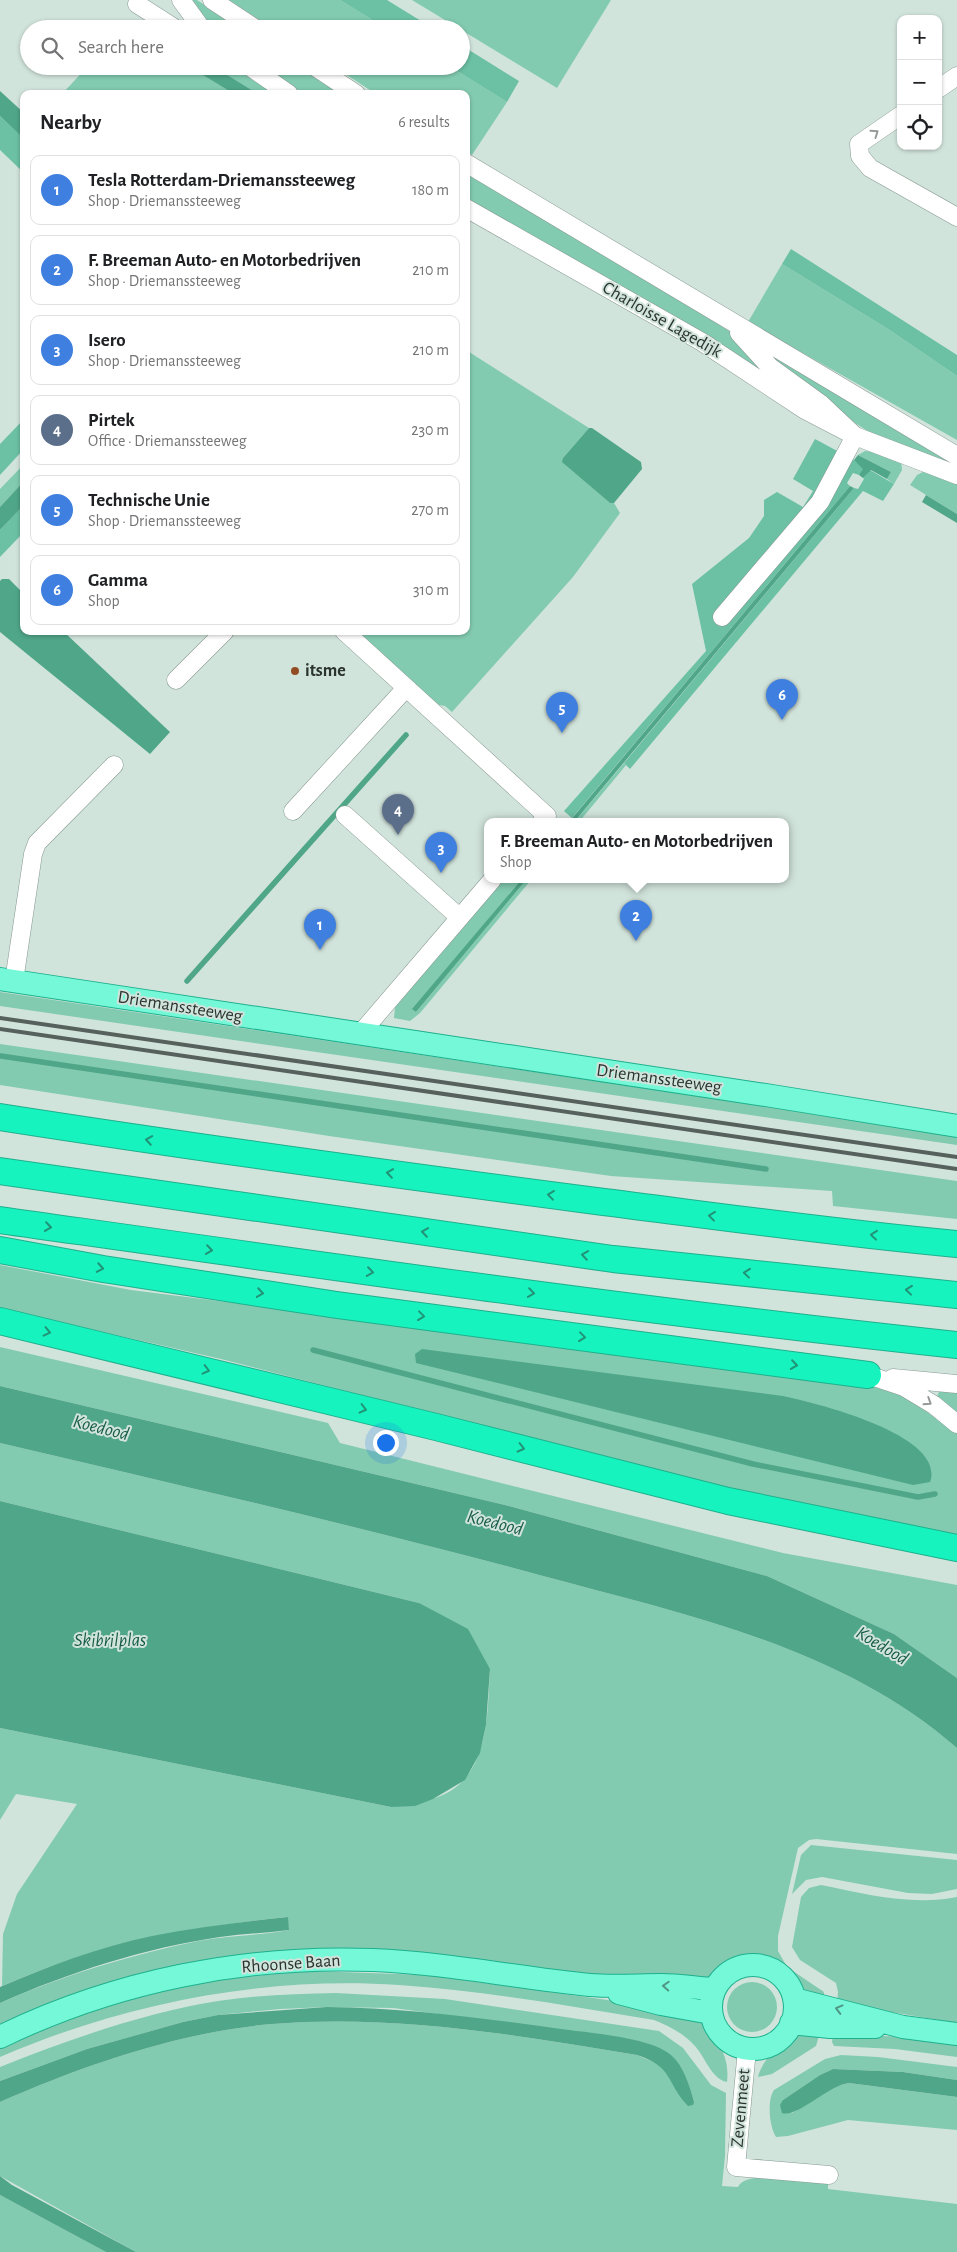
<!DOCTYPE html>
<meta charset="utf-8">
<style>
:root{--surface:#fff;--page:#f2f2f2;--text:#202124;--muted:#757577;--line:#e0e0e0;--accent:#111827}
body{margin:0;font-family:"Alegreya Sans",sans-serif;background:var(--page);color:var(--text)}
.controls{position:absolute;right:15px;top:15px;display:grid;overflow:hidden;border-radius:10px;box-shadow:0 1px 4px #0004}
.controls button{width:45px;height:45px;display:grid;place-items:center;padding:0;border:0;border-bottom:1px solid var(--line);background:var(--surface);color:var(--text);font:25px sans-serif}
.you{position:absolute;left:385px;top:1442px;width:18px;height:18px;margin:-12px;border:4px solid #fff;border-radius:50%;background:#1a73e8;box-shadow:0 0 0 8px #1a73e833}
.badge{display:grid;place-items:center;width:32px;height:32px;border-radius:50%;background:var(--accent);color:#fff;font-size:16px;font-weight:700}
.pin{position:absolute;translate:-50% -41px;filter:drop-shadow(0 1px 2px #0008)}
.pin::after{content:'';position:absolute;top:26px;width:18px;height:15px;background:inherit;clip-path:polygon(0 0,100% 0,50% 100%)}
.popup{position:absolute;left:484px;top:818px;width:305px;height:65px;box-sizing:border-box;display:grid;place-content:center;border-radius:10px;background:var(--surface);filter:drop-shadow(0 1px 4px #0005);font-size:16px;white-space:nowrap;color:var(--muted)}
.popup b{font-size:19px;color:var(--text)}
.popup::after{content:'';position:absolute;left:50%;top:100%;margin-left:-10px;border:10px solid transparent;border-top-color:var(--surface)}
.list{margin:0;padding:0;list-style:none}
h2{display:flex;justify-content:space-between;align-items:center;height:65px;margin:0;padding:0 20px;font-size:21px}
h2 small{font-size:16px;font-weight:400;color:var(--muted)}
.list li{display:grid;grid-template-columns:32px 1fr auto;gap:15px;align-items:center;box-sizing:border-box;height:70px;margin:0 10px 10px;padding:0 10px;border:1px solid var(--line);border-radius:10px}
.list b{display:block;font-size:19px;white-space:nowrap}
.list p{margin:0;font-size:16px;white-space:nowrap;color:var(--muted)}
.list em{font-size:16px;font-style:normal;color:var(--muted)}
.icon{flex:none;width:28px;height:28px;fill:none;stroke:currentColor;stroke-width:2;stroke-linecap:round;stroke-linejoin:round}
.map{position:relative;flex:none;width:957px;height:2252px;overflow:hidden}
.search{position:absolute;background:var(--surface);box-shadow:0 1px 4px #0004;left:20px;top:20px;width:450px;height:55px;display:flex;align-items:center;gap:12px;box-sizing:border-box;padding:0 18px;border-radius:28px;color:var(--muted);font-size:19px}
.panel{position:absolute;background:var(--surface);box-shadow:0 1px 4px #0004;left:20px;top:90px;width:450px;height:545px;border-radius:10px}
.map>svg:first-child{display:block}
</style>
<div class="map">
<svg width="957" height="2252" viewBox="0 0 957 2252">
<rect width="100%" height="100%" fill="#d1e4dc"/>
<!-- green -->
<path fill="#82cbb0" d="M187 0H197L241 29H211Z
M229 0H340L387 29H273Z
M412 0H611L557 88Z
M88 66H188L234 94H62Z
M213 66H236L279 94H258Z
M262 66H300L342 94H303Z
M333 66H449L507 102 472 155 466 151V94H376Z
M466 172 713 321 732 333 813 405 713 342 466 198Z
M782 264 888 329 957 376V440L748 322Z
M466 350 589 428 563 458V462L610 503H614L620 513 573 577 452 712 445 706 439 705 360 637 357 631H466Z
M775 357 957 463V472L869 432 834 409 773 360Z
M865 451 885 453 901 460 902 470 894 484 887 479 891 472 858 455Z
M24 464V481L0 507V489Z
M923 472H932L957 482V514L910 485 917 475Z
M624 763 626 765 622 770 579 822H574Z
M503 880H521L413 1009 416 1012 526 880H531L420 1013 410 1021 394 1018 395 1007Z
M0 992 957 1135V1145L0 1006Z
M0 1044 957 1181V1219L833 1206 832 1191 611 1176 329 1136 0 1085Z
M0 1265 131 1290 867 1382 903 1396 957 1432V1537L750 1494 225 1360 0 1308Z
M0 1347 328 1423 340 1443 783 1553 957 1585V1678L894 1634 767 1576 505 1505 0 1386Z
M940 1389 957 1391V1415L937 1397Z
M0 1443C182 1486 363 1527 543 1576 687 1615 842 1647 957 1748V1854L816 1839 809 1840 798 1848 778 1936V1951L787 1967 824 1992V2001L802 1992 781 1967 758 1958 734 1962 708 1979H628L348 1950 0 2025V2003C64 1975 130 1955 198 1941 228 1935 259 1936 289 1930L287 1917C183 1928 99 1944 2 1986L3 1934 17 1894 77 1804 16 1794 0 1820V1728L391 1807C404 1804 419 1803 432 1799 490 1782 487 1717 490 1669L419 1603 0 1501Z
M811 1845 957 1860V1889L932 1894 908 1893 822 1877 806 1880 792 1894 801 1855Z
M821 1885C866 1894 911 1906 957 1897V2023L837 2003 838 1992 836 1983 800 1960 792 1947 801 1897 809 1888Z
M312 1971 426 1975 622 2002 701 2020C718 2039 730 2057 727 2082 711 2079 705 2056 694 2045 683 2033 669 2026 654 2020 570 2006 484 1991 399 1985 263 1976 125 2003 0 2057V2048C43 2029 86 2010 132 1998 190 1982 251 1975 312 1971Z
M727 2007a25 25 0 1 1 50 0a25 25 0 1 1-50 0Z
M336 1993 445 1999 659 2031 683 2048 711 2085 726 2093 725 2156 722 2186 738 2187C746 2169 811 2180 828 2183V2189L957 2204V2252H136L0 2176V2102C84 2065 180 2032 272 2024 393 2014 518 2035 637 2055L658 2064 694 2102C683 2059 669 2049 628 2039L393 2008 327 2007 280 2009 218 2015 183 2022 87 2049 0 2081V2067C70 2039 144 2013 218 2001 257 1995 297 1994 336 1993Z
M820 2032 816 2046 772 2074 758 2077C762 2060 782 2039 800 2034 806 2032 814 2032 820 2032Z
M833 2033 902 2037 957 2044V2057L895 2049 834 2046 832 2042Z
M841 2055 878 2057 957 2067V2080L903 2072 833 2069 820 2075 783 2100 792 2113 834 2086 849 2083 957 2097V2130L848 2120 788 2136 776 2137C769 2126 767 2100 774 2090L825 2059Z
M0 2195 106 2252H0Z"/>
<!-- forest -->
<path fill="#6cc1a4" d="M340 0H387L434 29H387Z
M461 45 519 81 507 102 449 66H461Z
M0 116 24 139V173L0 150Z
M791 249 957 355V376L888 329 782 264Z
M24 419V449L0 475V444Z
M815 439 854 460 863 467V471L859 475 853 473 847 483 850 486 572 818 564 811 706 651 692 584 749 538 764 516V500L777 492 803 507 813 491 793 479Z
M870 470 894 484 883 501 863 491 630 769 624 763 854 488 858 489 864 479 863 478Z
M24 505V532L0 557V530Z"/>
<!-- water -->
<path fill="#50a689" d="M188 66H213L258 94H234Z
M0 91 24 113V139L0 116Z
M589 428H592L641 462 642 469 614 503H610L562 462 563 458Z
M858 455 891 472 887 479 871 470 863 478 859 475 863 469 854 460Z
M24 481V505L0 530V507Z
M850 486 854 488 574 822H569Z
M926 495 957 514V523L922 502Z
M2 579H9L24 594V631H63L170 732 150 754 0 632V581Z
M521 880H526L416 1012 412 1009Z
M422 1349 783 1396C816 1403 947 1435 930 1482L913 1485 416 1363 415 1354Z
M0 1386 505 1505 767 1576 894 1634 957 1678V1748C842 1647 687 1615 543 1576 363 1527 182 1486 0 1443Z
M0 1501 419 1603 468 1629 490 1669 486 1725 480 1753 465 1780 433 1799 415 1806 391 1807 0 1728Z
M288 1917 289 1930C266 1933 243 1934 220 1937 145 1948 70 1972 0 2003V1987C49 1966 99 1947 152 1936 197 1927 242 1922 288 1917Z
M327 2007C406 2008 482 2018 561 2029 589 2033 650 2037 671 2055 683 2065 690 2086 694 2102L693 2105 688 2106C666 2083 674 2067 637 2055 518 2035 393 2014 272 2024 180 2032 84 2065 0 2102V2081L87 2049 183 2022 218 2015Z
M833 2069 903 2072 957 2080V2097L849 2083C828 2085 798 2118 782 2113L780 2105 783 2100 820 2075Z
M0 2176 12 2185 136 2252H106L0 2195Z"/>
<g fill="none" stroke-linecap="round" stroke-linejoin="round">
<!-- stream -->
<path stroke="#50a689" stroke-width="5.5" d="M187 981 406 735
M1 1056 766 1169
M313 1350 753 1464 918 1497 935 1494"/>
<defs>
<path id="minor" d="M181 0 202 29
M212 0 256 29
M137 4 176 29
M249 66 289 94
M314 66 356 94
M938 89 957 76
M901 115 859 144 860 156 870 168 957 217
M466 163 957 456
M466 208 702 342 805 410 855 436 957 475
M722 617 820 502 855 436 821 404 770 367 739 333
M344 631 547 816 541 822
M176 680 225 631
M293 811 406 688
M345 815 459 917
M14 981 33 854 37 843 114 765
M360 1034 492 880
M868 1375 904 1387 934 1405 957 1424
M893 1378 957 1384
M747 2049 736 2167 829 2175"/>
<path id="major" d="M0 979 772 1096 957 1126
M711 2007a42 42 0 1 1 84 0a42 42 0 1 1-84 0Z
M619 1993 661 2004 711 2013
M794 1999 903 2027 957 2034
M791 2023 830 2027H875
M0 2037C115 1981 245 1955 373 1960 446 1963 518 1978 590 1985 614 1987 638 1985 662 1985 679 1985 697 1988 714 1989"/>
<path id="highway" d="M0 1117C198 1148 397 1175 596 1201 716 1216 836 1233 957 1244
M0 1171 613 1259 957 1295
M0 1220C319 1265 637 1311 957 1345
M0 1250 103 1269 337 1305 868 1375
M0 1321 436 1427 728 1501 957 1548"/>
</defs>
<!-- minor casing -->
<use href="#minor" stroke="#879992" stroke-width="19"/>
<!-- major casing -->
<use href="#major" stroke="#1eb08c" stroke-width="24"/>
<!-- highway casing -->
<use href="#highway" stroke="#1eb08c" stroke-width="28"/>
<!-- minor -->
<use href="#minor" stroke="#fff" stroke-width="18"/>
<!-- major -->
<use href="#major" stroke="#74f8d8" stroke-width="22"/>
<!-- highway -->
<use href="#highway" stroke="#17f3be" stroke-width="26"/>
<!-- rail -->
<path stroke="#56615d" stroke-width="4" d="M0 1018 957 1157
M0 1029 957 1169"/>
</g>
<!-- one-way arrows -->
<defs><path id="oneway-chevron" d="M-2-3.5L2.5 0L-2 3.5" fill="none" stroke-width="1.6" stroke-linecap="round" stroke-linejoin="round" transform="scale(1.25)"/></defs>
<g stroke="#959998">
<use href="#oneway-chevron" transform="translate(875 133) rotate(-35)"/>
<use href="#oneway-chevron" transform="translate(928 1402) rotate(33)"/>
</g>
<g stroke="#219377">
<use href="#oneway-chevron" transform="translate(149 1140) rotate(-171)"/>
<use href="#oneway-chevron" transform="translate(390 1173) rotate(-172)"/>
<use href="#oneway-chevron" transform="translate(551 1195) rotate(-173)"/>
<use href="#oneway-chevron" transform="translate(712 1216) rotate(-173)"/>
<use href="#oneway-chevron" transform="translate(48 1227) rotate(8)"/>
<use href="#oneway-chevron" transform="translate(425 1232) rotate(-172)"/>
<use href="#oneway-chevron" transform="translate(874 1235) rotate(-174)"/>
<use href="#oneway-chevron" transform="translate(209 1250) rotate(8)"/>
<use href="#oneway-chevron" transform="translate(585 1255) rotate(-172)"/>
<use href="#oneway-chevron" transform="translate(100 1268) rotate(10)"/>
<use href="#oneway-chevron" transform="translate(370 1272) rotate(8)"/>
<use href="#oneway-chevron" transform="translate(747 1273) rotate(-174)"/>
<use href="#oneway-chevron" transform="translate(909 1290) rotate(-174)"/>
<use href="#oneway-chevron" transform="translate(260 1293) rotate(9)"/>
<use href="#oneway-chevron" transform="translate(531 1293) rotate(8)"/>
<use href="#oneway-chevron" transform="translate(421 1316) rotate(7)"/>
<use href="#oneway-chevron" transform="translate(47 1332) rotate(13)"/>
<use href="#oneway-chevron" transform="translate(582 1337) rotate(7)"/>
<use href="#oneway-chevron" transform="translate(794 1365) rotate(8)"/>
<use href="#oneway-chevron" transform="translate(206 1370) rotate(14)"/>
<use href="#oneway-chevron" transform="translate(363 1409) rotate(14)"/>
<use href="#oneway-chevron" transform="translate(521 1448) rotate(14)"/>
</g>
<g stroke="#509684">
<use href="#oneway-chevron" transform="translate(666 1986) rotate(-177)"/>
<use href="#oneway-chevron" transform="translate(839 2009) rotate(-165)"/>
</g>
<!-- markers -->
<circle fill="#924c24" stroke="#d1e4dc" stroke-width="2" cx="295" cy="671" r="5"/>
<g text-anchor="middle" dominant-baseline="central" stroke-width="4" stroke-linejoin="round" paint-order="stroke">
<!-- street labels -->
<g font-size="18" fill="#2b3330" stroke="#d1e4dc">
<text transform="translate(662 320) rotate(30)">Charloisse Lagedijk</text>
<text transform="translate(180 1007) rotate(9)">Driemanssteeweg</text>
<text transform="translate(659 1079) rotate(8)">Driemanssteeweg</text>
<text transform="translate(291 1964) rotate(-4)">Rhoonse Baan</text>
<text transform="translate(741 2108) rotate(-85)">Zevenmeet</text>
</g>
<!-- poi labels -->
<g font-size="18" font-weight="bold" fill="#2b3330" stroke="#d1e4dc" text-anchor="start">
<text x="305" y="671">itsme</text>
</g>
<!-- water labels -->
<g font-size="19" font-style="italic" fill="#185c48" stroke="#d1e4dc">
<text transform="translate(101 1428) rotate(14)">Koedood</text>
<text transform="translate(495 1523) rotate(14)">Koedood</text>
<text x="110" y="1640">Skibrilplas</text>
<text transform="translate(882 1646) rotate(31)">Koedood</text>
</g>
</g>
</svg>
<div class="controls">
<button>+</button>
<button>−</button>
<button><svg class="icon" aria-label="locate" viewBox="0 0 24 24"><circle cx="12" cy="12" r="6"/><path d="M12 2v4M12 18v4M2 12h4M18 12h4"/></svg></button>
</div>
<div class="you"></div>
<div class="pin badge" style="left:320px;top:950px;background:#3f7fe0">1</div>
<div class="pin badge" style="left:636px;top:941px;background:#3f7fe0">2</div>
<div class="popup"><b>F. Breeman Auto- en Motorbedrijven</b>Shop</div>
<div class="pin badge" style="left:441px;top:873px;background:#3f7fe0">3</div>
<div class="pin badge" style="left:398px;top:835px;background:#5c6f8a">4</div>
<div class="pin badge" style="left:562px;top:733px;background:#3f7fe0">5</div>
<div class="pin badge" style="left:782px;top:720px;background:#3f7fe0">6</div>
<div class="search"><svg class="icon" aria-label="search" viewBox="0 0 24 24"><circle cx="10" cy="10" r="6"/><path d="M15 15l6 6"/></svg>Search here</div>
<section class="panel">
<h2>Nearby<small>6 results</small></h2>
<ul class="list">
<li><span class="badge" style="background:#3f7fe0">1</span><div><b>Tesla Rotterdam-Driemanssteeweg</b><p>Shop · Driemanssteeweg</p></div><em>180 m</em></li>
<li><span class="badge" style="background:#3f7fe0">2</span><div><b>F. Breeman Auto- en Motorbedrijven</b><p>Shop · Driemanssteeweg</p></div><em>210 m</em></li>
<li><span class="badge" style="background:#3f7fe0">3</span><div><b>Isero</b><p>Shop · Driemanssteeweg</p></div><em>210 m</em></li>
<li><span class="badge" style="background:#5c6f8a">4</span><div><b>Pirtek</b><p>Office · Driemanssteeweg</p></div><em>230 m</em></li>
<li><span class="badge" style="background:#3f7fe0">5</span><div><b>Technische Unie</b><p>Shop · Driemanssteeweg</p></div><em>270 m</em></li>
<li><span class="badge" style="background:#3f7fe0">6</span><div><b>Gamma</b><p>Shop</p></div><em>310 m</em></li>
</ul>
</section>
</div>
